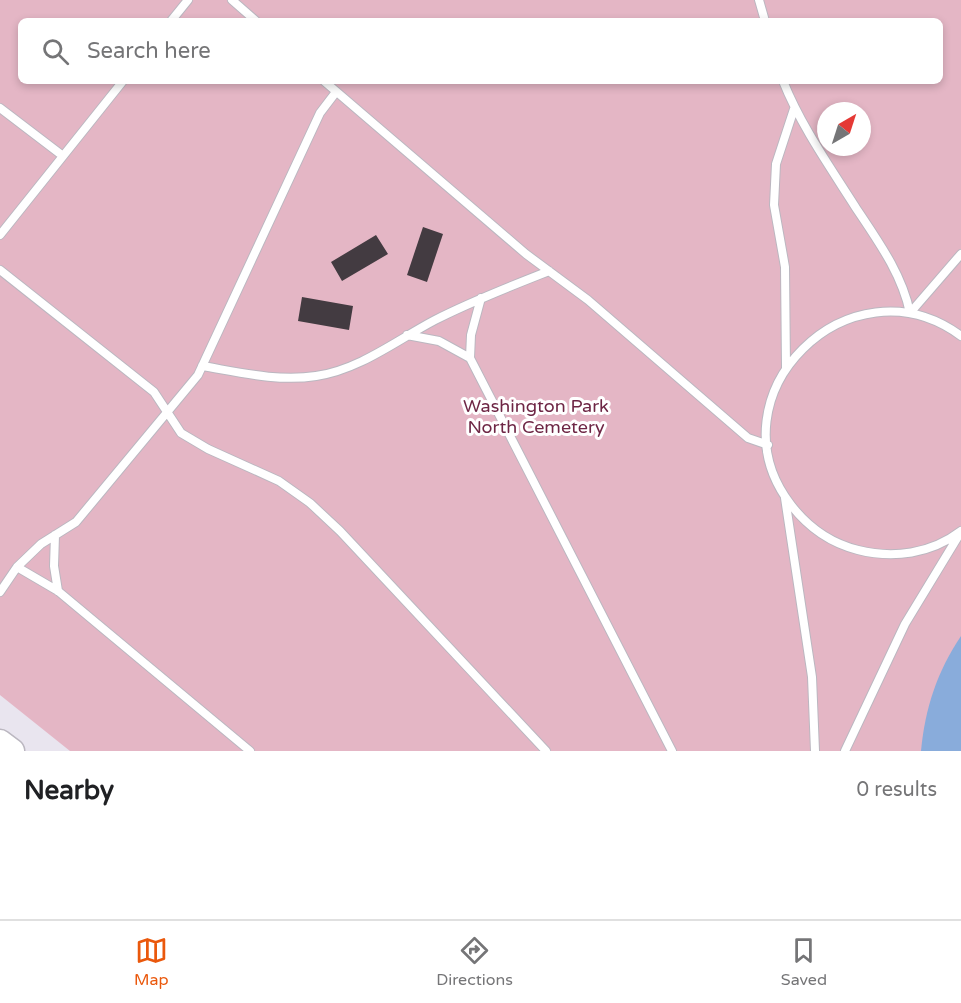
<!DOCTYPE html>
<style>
:root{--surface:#fff;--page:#f2f2f2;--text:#202124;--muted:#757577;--line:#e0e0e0;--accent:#ea580c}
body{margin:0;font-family:"Varela Round",sans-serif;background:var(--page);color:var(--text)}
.compass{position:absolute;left:817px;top:102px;width:54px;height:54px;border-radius:50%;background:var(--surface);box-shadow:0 3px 9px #0003;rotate:39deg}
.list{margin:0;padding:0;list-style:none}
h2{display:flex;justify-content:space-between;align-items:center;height:78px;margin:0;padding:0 24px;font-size:26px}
h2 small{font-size:20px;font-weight:400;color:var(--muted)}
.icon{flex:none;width:33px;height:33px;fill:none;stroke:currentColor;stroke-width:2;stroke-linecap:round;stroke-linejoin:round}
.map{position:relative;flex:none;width:961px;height:751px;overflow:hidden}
.search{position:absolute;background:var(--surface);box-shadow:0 3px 9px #0003;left:18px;right:18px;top:18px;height:66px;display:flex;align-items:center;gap:15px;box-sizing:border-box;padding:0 21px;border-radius:9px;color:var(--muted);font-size:22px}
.sheet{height:168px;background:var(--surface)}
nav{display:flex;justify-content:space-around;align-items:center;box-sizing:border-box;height:84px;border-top:2px solid var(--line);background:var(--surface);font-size:16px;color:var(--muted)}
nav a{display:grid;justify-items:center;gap:3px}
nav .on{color:var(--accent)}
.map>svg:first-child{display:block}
</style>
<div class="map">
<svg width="961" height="751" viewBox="0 0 961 751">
<rect width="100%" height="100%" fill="#e9e5ef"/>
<!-- green -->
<path fill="#e4b6c5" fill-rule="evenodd" d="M0 0H961V751H70L0 695ZM21 21H940V81H21ZM826 111H862V147H826Z"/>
<!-- water -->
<path fill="#89acdb" d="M961 636V751H921C925 708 937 672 961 636Z"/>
<!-- building -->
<path fill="#433b41" d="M423 227 443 234 427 282 407 275Z
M376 235 388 254 342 281 331 262Z
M302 297 353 306 349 330 298 321Z"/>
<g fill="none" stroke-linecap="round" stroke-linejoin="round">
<defs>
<path id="service" d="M232 0 256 21
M759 0 765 21
M171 21 188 0
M324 81 526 254 588 300 748 438 768 445
M783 81C801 126 830 167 856 208 878 241 902 274 910 313
M0 108 63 156
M0 235 123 81
M0 270 154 392 181 433 208 449 279 481 310 503 340 531 546 751
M481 298 471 335 470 358 672 751
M910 313 961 254
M407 335 439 341 470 358
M961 336C850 254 707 396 791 505 808 527 830 543 858 550 893 559 931 554 961 531
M202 366C238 372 278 382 316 376 359 370 397 340 435 320 472 301 511 286 549 271
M786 368 785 267 774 205 776 164 794 109
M785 498 812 677 815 751
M55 535 54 566 58 591
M17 567 58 591 250 751
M0 592 17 567 41 544 76 522 198 375 320 113 336 92
M845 751 905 624 959 535"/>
<path id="primary" d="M0 742 12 751"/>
</defs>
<!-- service casing -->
<use href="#service" stroke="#bbb7c0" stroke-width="10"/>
<!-- primary casing -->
<use href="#primary" stroke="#bbb7c0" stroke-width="27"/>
<!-- service -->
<use href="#service" stroke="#fff" stroke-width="8"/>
<!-- primary -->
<use href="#primary" stroke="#fff" stroke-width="24"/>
</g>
<g text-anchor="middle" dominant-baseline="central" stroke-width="6" stroke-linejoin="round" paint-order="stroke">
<!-- park labels -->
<g font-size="18" fill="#6e2645" stroke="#fff">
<text x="536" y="406">Washington Park<tspan x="536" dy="21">North Cemetery</tspan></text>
</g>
</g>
</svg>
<svg class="compass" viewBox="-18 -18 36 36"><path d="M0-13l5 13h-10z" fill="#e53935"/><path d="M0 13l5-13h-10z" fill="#757577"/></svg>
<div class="search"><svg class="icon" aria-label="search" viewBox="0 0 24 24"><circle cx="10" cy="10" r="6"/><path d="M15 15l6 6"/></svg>Search here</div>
</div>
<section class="sheet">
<h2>Nearby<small>0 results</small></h2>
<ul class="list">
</ul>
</section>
<nav>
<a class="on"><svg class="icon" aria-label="map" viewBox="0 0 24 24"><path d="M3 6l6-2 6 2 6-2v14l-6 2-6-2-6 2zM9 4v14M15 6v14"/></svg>Map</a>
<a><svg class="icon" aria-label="directions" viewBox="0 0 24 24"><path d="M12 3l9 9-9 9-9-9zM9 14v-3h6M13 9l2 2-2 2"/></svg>Directions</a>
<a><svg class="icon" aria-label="saved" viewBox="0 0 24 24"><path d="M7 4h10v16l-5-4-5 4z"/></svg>Saved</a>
</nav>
